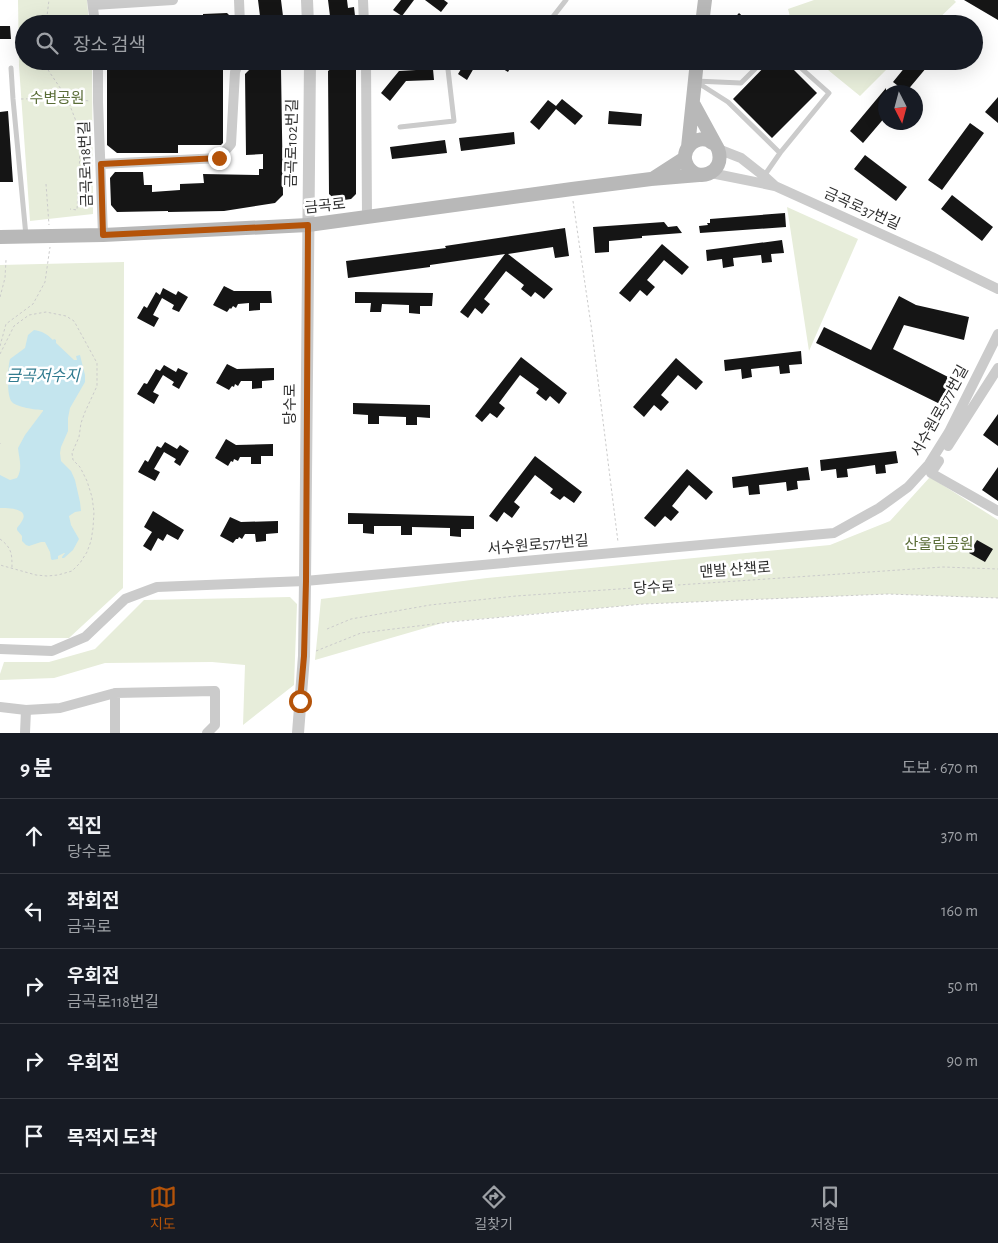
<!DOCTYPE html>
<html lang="ko">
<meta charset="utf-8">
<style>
:root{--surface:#171b24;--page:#20242c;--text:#f1f3f6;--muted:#9ea1a6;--line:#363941;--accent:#b45309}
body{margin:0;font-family:"Alegreya Sans","Noto Sans KR",sans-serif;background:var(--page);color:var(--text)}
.compass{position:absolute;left:878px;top:85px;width:45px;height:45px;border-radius:50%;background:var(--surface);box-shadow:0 5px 20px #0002;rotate:174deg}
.stop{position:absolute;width:15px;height:15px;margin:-11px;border:4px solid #b45309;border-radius:50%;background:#fff}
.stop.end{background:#b45309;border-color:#fff;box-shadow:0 1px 5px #0008}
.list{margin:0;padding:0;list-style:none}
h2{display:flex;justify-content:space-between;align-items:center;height:65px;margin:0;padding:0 20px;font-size:21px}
h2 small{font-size:16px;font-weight:400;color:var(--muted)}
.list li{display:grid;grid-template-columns:32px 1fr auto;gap:15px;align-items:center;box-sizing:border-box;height:75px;padding:0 20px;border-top:1px solid var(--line)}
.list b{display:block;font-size:19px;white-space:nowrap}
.list p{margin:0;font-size:16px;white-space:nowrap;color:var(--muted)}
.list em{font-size:16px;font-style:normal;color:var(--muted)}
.icon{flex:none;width:28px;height:28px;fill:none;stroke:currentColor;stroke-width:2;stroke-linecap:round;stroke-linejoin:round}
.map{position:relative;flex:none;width:998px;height:733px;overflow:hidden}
.search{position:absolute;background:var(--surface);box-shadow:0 5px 20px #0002;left:15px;right:15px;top:15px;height:55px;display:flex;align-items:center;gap:12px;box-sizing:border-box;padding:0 18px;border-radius:28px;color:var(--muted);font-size:19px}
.sheet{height:440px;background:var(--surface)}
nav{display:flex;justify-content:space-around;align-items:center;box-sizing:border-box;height:70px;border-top:1px solid var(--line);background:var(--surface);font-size:14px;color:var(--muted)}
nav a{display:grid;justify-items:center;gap:2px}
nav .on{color:var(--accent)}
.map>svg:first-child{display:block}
</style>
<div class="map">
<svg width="998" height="733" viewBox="0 0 998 733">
<rect width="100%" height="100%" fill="#fff"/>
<!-- green -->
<path fill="#e7edda" d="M18 0H87L89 24H24V61H92L93 214 30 221 19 66Z
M814 0H954L956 2 933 24H792L788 9Z
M817 61H895L860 96Z
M787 207 858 239 809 351Z
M124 262 123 588 69 638H0V265Z
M930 477 998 520V598L888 594 644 604 446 622 315 660 321 599 487 578 830 545 890 521Z
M290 597 297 604 294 685 243 725 245 665 212 662 105 663 54 678 0 680V674L4 662H49L95 649 144 600Z"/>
<!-- water -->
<path fill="#c4e5ee" d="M34 330C42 331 47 334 53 340L54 339 56 340V343L74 360H77L76 356 80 355 85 375V382L70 408 68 418V431L61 447 60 453 61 461 71 471 75 480 80 502 81 511 75 512 69 516 71 525 79 539 73 550 64 558H62V557L65 553H64L58 556V559L52 560 51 559 50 552 45 542H41L29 546 26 545 22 541V536L17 530V528C19 525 21 523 22 521 30 508 7 508 0 508V475L10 480 17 478C23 468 19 459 18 448L25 435 43 411V410C36 410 16 407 12 402 6 396 8 366 10 359L25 348 28 335Z"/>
<!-- building -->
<path fill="#151515" d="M258 0H281L284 24H261Z
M328 0H347L348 8 354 7 356 24H331Z
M401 0H414L402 16 393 10Z
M425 0H444L448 3 441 12Z
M964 0H998V20Z
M227 13 231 17 232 24H203V14Z
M739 13 751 24H729Z
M135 15V24H105V16Z
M0 26H10L11 39H0Z
M113 61H180V66H223V143L221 145H178V153H117L107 145V68Z
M466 61H478L467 80 458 74Z
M490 61H514L508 72Z
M770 61H785L817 93 772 138 733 99Z
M910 61H932L906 92 893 82Z
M337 64 350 65 356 68V194L351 199 337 201 329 194 328 71Z
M250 69H281L283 195 275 203 224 211 168 212V211L117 212 111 205 110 178 115 172H143L144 185H152V192L180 190V184L204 183 203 174 259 175V169H263V154L246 155 245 74Z
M433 69 434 80 406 81 390 101 381 93 399 71Z
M886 88V116L863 143 850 131Z
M998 97V123L985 112Z
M562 99 583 116 575 125 556 109 539 130 530 122 548 100 556 106Z
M8 111 13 182H0V112Z
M609 111 642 114 641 126 608 124Z
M970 123 984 133 942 190 928 180Z
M514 132 515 144 461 151 459 138Z
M445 140 447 153 392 159 390 147Z
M865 155 907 187 896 201 854 169Z
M952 195 993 227 982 241 941 209Z
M785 213 786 227 700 233 699 226 708 225 707 223H710V219Z
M664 222 668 227 677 226 682 233 642 236V238L609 241V252L595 253 593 227Z
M565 228 569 256 555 258 553 247 508 254 553 289 544 299 535 292 531 297 521 289 524 285 506 271 484 299 490 304 482 314 475 308 468 318 460 312 505 254 430 265V267L348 278 346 261 446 248 445 246Z
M782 240 784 253 771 254 772 262 762 263 761 255 733 258 734 266 723 268 722 259 707 261 706 250Z
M662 244 689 267 682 275 664 260 647 280 655 287 647 296 640 290 630 302 619 293Z
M224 286 234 291H271L272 303H260V310L249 311V303L238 304 236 308 233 306 231 309 230 308 227 312 213 305Z
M163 288 176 295 178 291 188 297 179 312 172 309 174 305 162 298 153 315 159 318 154 327 137 318 144 306 147 308 156 292 160 295Z
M355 292 433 293 432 306H420V314L409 313V305L382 304 381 312H370L371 303H355Z
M899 296 916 305 969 317 964 340 904 325 893 349 954 380 942 405 816 343 824 327 871 350Z
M801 351 802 364 789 365 790 373 780 374 779 366 751 369 752 377 742 379 741 369 725 371 724 360Z
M521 357 567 393 559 404 550 396 546 401 536 393 539 389 520 375 499 403 505 408 497 418 490 413 482 422 475 416Z
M676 358 703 382 696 390 678 375 661 395 669 402 661 411 654 405 644 417 633 407Z
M227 364 237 369 274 368V380L262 381V388L252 389V381H241L238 386 235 384 234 387 232 386 229 390 216 383Z
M164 365 176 372 178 368 188 373 179 389 172 385 174 382 163 375 153 392 159 395 154 404 137 394 144 383 147 384 156 369 160 371Z
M353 403 430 405V418L417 417V425H406V417L379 416V424H368V415L353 414Z
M998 414V446L983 435Z
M226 439 236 445 273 444V456H261V464H251V457H240L238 461 234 459 233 462 231 461 228 466 215 458Z
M165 442 177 449 180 445 189 451 180 466 174 462 176 459 164 452 154 469 160 472 155 481 138 472 145 460 148 462 157 446 161 448Z
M896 451 898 463 885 465 886 473 876 474 875 465 847 469 848 477 837 478 836 469 821 471 820 460Z
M535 456 582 492 574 503 564 496 560 500 550 493 553 489 535 475 514 502 520 507 512 518 504 512 497 522 489 516Z
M808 467 810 480 797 481 798 489 787 491 786 482 759 485 760 494 749 495 748 486 733 488 732 477Z
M998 467V501L982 490Z
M687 469 713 492 706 500 689 485 672 506 679 512 671 521 665 516 655 527 644 518Z
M153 511 184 530 178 540 167 534 163 541 158 538 151 551 143 546 152 532 144 527Z
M348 513 474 516V529H461V537L450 536V528L412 527V535H401V526H374V534L363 533V524H348Z
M230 517 241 522 278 521V533L266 534V541L256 542 255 534H245L242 539 239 537 238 539H236L233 543 220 536Z
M977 540 993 549 985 562 969 553Z"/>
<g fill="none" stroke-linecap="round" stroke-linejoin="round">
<!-- path -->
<path stroke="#cbcbcb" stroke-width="1" stroke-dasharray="2.5 2.5" stroke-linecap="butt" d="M46 24 49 0
M43 61 44 64 67 98 81 134 77 210 70 209
M21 99 67 98 89 101
M46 184 49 225
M573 201 592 332 618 542
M0 297 5 278 6 260
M0 346 6 324 33 304 45 282 50 247
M0 354 14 326 29 315 46 312 66 316 74 321 97 363V386L85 412 81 423 79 437 72 453 73 460 80 467 87 481 92 497 94 512 93 528 91 541 87 552 80 563 72 571 58 575 47 576 36 575 0 565
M0 443V444
M0 539C12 548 12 554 12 568
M327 629 351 619 430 605 516 596 943 567 998 569
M316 651 361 633 450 622 644 604 888 594 998 598"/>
<!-- service -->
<path stroke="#cbcbcb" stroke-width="5" d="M541 24 548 23 566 0
M763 61 741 83 695 81 728 102 780 153
M11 68 13 99 26 236
M400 127 454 121 447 61
M764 176 780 153 829 93 793 61"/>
<!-- minor -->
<path stroke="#cbcbcb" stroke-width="10" d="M92 0 95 24
M239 0 240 24
M363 0 364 24
M93 5 173 0
M98 61V102L103 235
M366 61 367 218
M718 149 741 158 764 176 775 186 932 257 998 289
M101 164 219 158 231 144 235 72 239 61
M711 173 775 186
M948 446 998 368
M939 461 931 473 998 511
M0 649 52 651 85 637 125 599 157 587 305 581 834 533 879 508 908 487 929 464 949 432 998 334
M115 693V733
M0 707 26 710 60 708 115 693 215 691V725L207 733
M25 733 26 710"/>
<!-- tertiary -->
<path stroke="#cbcbcb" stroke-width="12" d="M307 0 308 24
M298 733 304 656 305 581 310 61"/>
<!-- secondary -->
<path stroke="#b8b8b8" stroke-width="14" d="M702 24 705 0
M694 105 718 149C727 174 694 185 686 163 681 150 694 136 708 140 709 141 714 144 715 144
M688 147 697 61
M654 178 685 158
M0 237 103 235 308 225 572 189 651 179 699 175"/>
</g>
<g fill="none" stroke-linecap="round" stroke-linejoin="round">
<!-- route -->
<path stroke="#b45309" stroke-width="6" d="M219 158 101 164 103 235 308 225 306 581 304 656 300 701"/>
</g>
<g text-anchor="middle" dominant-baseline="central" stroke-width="5" stroke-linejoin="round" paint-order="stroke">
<!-- park labels -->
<g font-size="15" fill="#5a6d37" stroke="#fff">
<text x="57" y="98">수변공원</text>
<text x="939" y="544">산울림공원</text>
</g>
<!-- street labels -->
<g font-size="15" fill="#2e2e2e" stroke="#fff">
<text transform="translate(292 143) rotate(-89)">금곡로102번길</text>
<text transform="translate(86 164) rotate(-92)">금곡로118번길</text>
<text transform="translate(325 206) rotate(-6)">금곡로</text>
<text transform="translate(862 209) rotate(24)">금곡로37번길</text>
<text transform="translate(290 404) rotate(-90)">당수로</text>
<text transform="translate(940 411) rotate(-61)">서수원로577번길</text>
<text transform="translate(538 545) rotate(-5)">서수원로577번길</text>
<text transform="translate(735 570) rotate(-4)">맨발 산책로</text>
<text transform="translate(654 588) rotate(-3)">당수로</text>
</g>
<!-- water labels -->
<g font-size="16" font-style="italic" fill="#327c90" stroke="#fff">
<text x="43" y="376">금곡저수지</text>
</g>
</g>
</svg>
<svg class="compass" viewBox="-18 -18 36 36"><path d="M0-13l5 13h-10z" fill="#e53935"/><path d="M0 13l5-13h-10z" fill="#9ea1a6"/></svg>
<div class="stop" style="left:300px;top:701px"></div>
<div class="stop end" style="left:219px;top:158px"></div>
<div class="search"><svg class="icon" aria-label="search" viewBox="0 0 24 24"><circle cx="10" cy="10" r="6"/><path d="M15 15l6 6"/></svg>장소 검색</div>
</div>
<section class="sheet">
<h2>9 분<small>도보 · 670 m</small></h2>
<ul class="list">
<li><svg class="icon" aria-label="ahead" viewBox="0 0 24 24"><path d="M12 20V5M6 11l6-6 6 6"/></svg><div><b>직진</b><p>당수로</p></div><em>370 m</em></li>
<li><svg class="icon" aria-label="left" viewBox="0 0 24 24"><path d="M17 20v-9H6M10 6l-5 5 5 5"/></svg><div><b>좌회전</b><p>금곡로</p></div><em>160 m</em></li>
<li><svg class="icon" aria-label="right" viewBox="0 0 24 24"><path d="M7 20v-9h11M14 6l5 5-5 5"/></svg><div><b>우회전</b><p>금곡로118번길</p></div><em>50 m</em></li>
<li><svg class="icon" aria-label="right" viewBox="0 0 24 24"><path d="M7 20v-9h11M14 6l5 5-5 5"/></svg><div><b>우회전</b></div><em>90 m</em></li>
<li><svg class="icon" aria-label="arrive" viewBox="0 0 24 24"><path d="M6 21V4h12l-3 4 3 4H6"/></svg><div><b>목적지 도착</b></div></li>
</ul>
</section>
<nav>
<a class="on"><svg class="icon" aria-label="map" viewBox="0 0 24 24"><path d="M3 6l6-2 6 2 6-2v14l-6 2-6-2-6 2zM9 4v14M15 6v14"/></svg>지도</a>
<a><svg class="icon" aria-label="directions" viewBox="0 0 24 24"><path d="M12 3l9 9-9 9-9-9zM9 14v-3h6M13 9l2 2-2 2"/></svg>길찾기</a>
<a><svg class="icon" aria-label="saved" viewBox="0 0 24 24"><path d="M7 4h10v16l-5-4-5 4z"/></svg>저장됨</a>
</nav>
